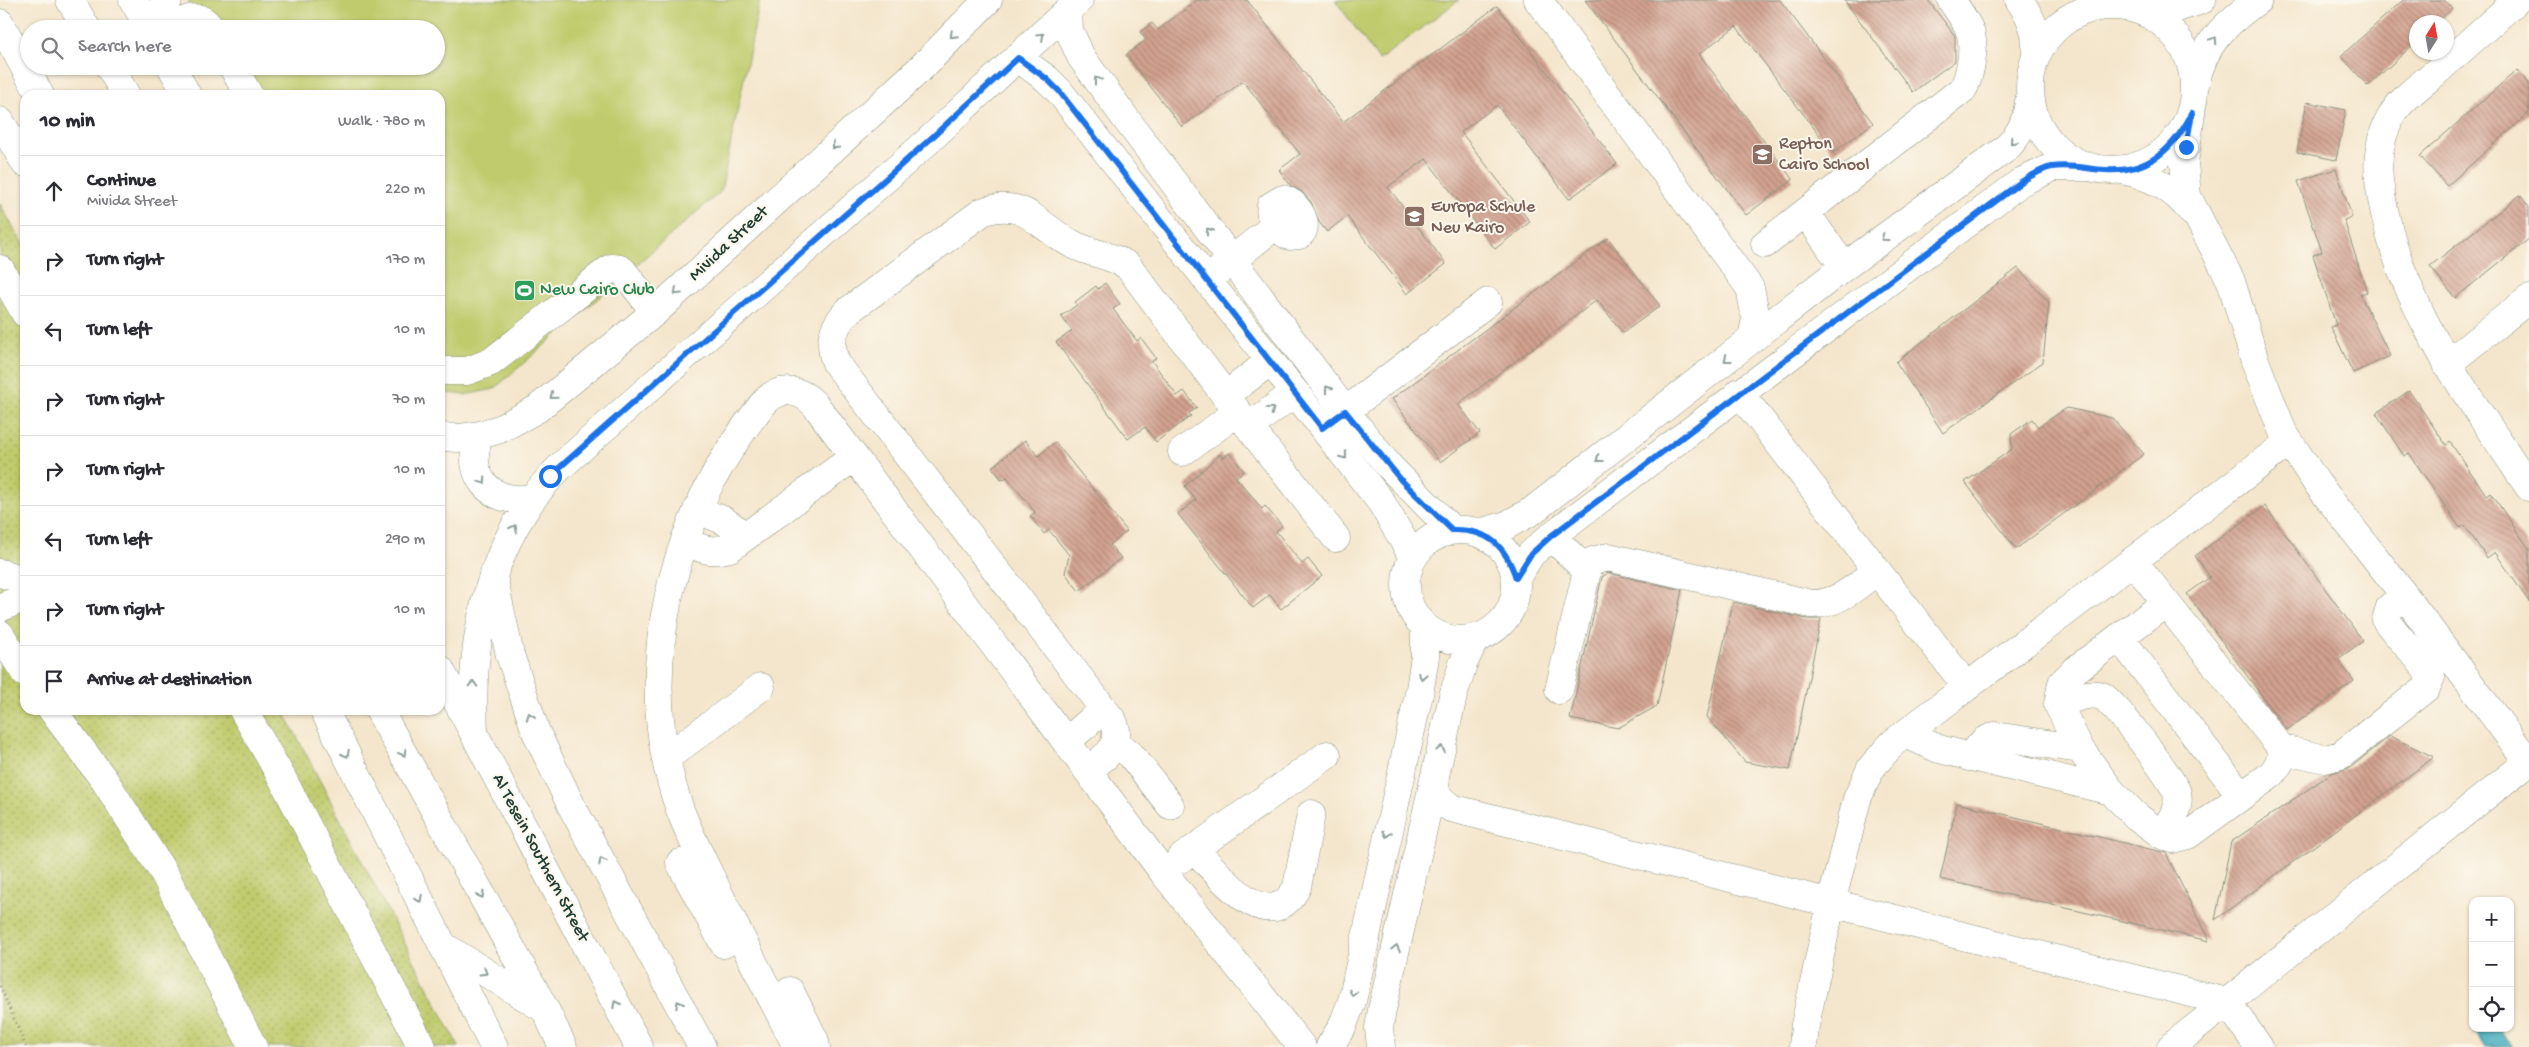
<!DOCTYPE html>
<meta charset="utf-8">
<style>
:root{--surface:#fff;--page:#f7f7f7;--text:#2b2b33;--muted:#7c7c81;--line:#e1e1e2}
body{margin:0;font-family:"Gochi Hand",sans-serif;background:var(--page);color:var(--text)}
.controls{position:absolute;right:15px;bottom:15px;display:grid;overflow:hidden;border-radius:10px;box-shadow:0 1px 4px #0004}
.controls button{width:45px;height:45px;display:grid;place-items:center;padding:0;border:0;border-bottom:1px solid var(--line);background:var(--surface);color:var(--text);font:25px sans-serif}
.compass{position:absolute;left:2409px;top:15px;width:45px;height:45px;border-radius:50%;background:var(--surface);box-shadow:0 1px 4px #0004;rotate:11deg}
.stop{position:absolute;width:15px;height:15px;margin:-11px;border:4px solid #1a73e8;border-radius:50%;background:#fff}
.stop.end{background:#1a73e8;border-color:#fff;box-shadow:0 1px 5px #0008}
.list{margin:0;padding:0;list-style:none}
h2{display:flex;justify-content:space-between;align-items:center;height:65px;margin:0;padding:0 20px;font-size:21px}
h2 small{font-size:16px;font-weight:400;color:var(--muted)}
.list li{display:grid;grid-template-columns:32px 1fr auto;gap:15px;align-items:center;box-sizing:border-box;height:70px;padding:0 20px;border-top:1px solid var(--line)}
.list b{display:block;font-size:19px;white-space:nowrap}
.list p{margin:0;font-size:16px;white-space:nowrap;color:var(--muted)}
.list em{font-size:16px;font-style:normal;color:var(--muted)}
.icon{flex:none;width:28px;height:28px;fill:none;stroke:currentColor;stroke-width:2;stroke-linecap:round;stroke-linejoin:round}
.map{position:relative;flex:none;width:2529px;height:1047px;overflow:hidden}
.search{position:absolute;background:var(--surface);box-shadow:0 1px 4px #0004;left:20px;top:20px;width:425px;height:55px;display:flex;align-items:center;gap:12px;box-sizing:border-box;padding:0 18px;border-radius:28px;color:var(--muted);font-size:19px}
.panel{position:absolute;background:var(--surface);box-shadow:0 1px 4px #0004;left:20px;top:90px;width:425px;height:625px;border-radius:15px}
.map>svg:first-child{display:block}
</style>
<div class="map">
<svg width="2529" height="1047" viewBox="0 0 2529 1047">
<defs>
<pattern id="grass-dots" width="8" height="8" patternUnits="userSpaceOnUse" patternTransform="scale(1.25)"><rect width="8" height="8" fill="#bfcb6c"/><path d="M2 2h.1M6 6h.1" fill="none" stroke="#9ba65a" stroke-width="1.8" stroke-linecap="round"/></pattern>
<pattern id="water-ripples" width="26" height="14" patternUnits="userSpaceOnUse" patternTransform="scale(1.25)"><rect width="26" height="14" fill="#3daabc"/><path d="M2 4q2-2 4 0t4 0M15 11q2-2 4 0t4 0" fill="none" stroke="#338c9a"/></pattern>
<pattern id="building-back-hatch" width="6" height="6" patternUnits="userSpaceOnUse" patternTransform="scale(1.25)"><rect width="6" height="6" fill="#d2a18f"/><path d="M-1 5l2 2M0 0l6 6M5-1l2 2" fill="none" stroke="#aa8476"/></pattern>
</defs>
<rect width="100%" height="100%" fill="#fbf7ec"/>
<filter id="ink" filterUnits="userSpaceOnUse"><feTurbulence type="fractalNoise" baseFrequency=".02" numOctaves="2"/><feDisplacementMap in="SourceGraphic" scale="10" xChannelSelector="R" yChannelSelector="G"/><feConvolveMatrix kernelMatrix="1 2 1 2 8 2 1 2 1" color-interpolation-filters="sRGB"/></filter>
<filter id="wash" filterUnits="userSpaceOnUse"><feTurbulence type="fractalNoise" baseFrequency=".0096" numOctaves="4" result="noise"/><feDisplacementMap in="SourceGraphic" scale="20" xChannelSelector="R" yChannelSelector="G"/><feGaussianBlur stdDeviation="1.12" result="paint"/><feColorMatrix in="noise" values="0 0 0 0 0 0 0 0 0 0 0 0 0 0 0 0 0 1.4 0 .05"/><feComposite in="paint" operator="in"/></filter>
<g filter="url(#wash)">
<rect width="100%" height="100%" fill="#f4e6cc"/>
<!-- grass -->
<path fill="url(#grass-dots)" stroke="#6f8450" d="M0 204 25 248V710H283L459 1047H0Z"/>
<!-- garden -->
<path fill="#bfcb6c" stroke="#6f8450" d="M188 0H760L721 191 494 389 465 395 440 392V95H243L226 66H436V29H204Z
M1335 0H1459L1379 60Z"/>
<!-- water -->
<path fill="url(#water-ripples)" stroke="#2e7478" d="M2477 1028H2499L2513 1047H2485L2474 1031Z"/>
<g id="blocks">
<!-- building -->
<path fill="url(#building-back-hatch)" d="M1197 0H1247L1343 122 1497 6 1617 164 1569 199 1497 105 1461 132 1530 222 1495 249 1426 159 1388 187 1446 264 1407 294 1347 216 1327 232 1319 222 1311 202 1302 192 1291 186 1279 170 1300 154 1243 81 1182 127 1126 55 1146 40 1140 32 1152 23 1158 30Z
M1585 0H1780L1873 123 1833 153 1736 26 1699 54 1793 180 1746 215Z
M1844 0H1928L1955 36V61L1913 92Z
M2403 0H2444L2452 9 2438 22H2416V42L2368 86 2341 56Z
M2517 70 2529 83V113L2447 186 2420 156Z
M2307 102 2346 110 2336 160 2297 152Z
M2336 169 2352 217 2344 220 2367 292 2360 294 2390 356 2353 373 2331 327 2336 325 2313 255 2322 252 2298 181Z
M2520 195 2529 207V239L2455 298 2430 266Z
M1608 238 1660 306 1623 333 1597 300 1458 404 1480 433 1440 462 1392 399Z
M2018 268 2049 302 2043 362 1943 433 1896 362Z
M1105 283 1120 304 1113 309 1137 341 1141 338 1156 358 1152 361 1177 396 1184 391 1197 408 1189 413 1191 416 1156 442 1145 427 1128 439 1056 342 1072 331 1061 316 1077 305 1075 302 1096 286 1098 289Z
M2409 391 2446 445 2450 442 2487 496 2491 493 2529 549V602L2495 552 2487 558 2464 525 2460 528 2409 453 2404 456 2376 413Z
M2067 408 2112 418 2144 454 2016 549 1965 482 2012 449 2011 434 2032 419 2038 427Z
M1025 440 1038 456 1055 442 1127 531 1110 545 1121 558 1079 591 1065 573 1069 555 1049 530 1044 534 1030 516 1035 512 1007 477 1002 480 992 467Z
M1229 453 1244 471 1236 477 1262 509 1265 506 1282 526 1276 531 1302 564 1308 559 1322 576 1281 609 1270 595 1253 608 1178 514 1196 500 1185 486 1220 454 1223 458Z
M2265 506 2363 641 2338 659 2354 681 2287 730 2187 594 2210 577 2195 556Z
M1608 573 1682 590 1657 706 1618 728 1570 719 1602 577Z
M1733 602 1807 619H1821L1790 770 1745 762 1707 717Z
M2390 736 2434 757 2215 920 2231 842 2332 773 2351 767Z
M1957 803 2166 853 2209 941 1940 879Z"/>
</g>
</g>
<g filter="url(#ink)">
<use href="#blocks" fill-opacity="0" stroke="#8a9280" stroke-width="1"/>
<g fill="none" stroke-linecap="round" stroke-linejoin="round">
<defs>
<path id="minor" d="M133 0 150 29
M1538 0 1750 288 1756 318 1752 339
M2019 0C2033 19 2037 33 2036 56
M2517 0C2490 24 2462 49 2435 73 2420 86 2402 98 2392 115 2373 148 2377 180 2385 214 2407 317 2472 401 2529 487
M2030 88a82 82 0 1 1 164 0a82 82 0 1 1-164 0Z
M1068 10 1069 30 1081 57 1126 119 1345 411 1388 465 1452 530
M2141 10 2168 11 2202 0
M148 25 168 0
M169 29C185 20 199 10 211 29
M1018 58 1047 79 1059 91 1381 502 1413 557
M171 66 187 95
M232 66 249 95
M2195 85C2204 42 2224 25 2258 0
M2191 113 2184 163 2187 196 2231 281 2255 361 2283 432 2316 482 2405 596 2529 763
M0 121 25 163
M2121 170C2151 175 2174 189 2192 212
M1283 199C1295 202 1307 218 1303 231L1299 235 1289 236C1278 230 1268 219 1271 206Z
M1806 213 1844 267
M1765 244 1963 89C1968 81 1969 73 1971 63 1976 32 1968 25 1951 0
M0 269 25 313
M1217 272 1276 225
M2447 364 2529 299
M440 371H467L491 362 611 268 620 269 623 271 655 312
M1739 392 1967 687
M1225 396 1269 362
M1331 422 1488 302
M1249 427 1294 393
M480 435C463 473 490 506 531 498
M440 437 459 438 480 435 500 429 537 409 655 312 921 68 988 0
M1182 452 1238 412
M697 510 723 520 746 536
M1406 585a55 55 0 1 1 110 0a55 55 0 1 1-110 0Z
M1480 533 1507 525 1532 511 1844 267 2004 150C2022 134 2027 119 2030 96
M1551 536 1587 571
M685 539C699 550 712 553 730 548L854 457
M2133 561 2282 749 2325 759 2341 755 2426 688 2431 677C2420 656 2400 641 2386 620L2390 607 2405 596
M0 573 25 580
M1516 578 1531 554 1551 536 2021 182 2053 167H2088
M494 581 510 655 536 732 571 805 702 1047
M2166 603 2075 670 2062 683 2058 704 2080 749 2111 791 2136 816 2162 835 2173 839 2188 835 2272 774 2280 762 2282 749
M0 608 25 597
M0 634 25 673
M2119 637 2241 795
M1559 690 1587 571 1593 561 1608 557 1811 604C1838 605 1856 586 1877 571
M2058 704C2072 700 2087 691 2102 696 2112 699 2174 781 2177 793 2181 807 2169 824 2162 835
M52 710 105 781 165 875 253 1047
M243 710 282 778 422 1047
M324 710 494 1047
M474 732C469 636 490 536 560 467L927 142 1079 0
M1906 734 1939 749 2111 791
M1066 742 1104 709
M1116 743 1131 755 1170 805
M1969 757 1984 741 1995 736 2080 749
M666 758 761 687
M1088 770C1106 757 1124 745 1113 721L836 363C828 343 832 327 848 311L982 212C1027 196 1039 229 1074 245 1092 254 1112 255 1128 266L1249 427 1336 538
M1434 779 1437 796 1451 808 2227 1002 2259 1047
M1194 849C1218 872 1268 942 1297 887L1311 814
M1180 859 1327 755
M680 863 724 944
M790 991 815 1041 816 1047
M1330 1046 1343 1025 1352 1001 1420 689 1425 656V627
M797 1047C771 996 744 945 719 894 705 865 690 837 679 807 631 669 672 516 762 405 778 385 801 388 817 407L1163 872 1302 1047
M1381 1047 1379 1028 1382 1010 1453 696 1463 664 1475 639
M1803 1047 1805 1025 1831 904 1857 799 1871 768 1893 743 2289 442
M2171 1047 2528 762"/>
<path id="major" d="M70 0 87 29
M0 23 40 95
M109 66 126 95
M440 669 639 1047
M379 710 545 1009 563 1047
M443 946 543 1008"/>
</defs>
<!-- minor casing -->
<use href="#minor" stroke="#8a9280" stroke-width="29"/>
<!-- major casing -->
<use href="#major" stroke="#8a9280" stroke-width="29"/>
<!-- path -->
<path stroke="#8a9280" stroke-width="3" stroke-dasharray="1 4" stroke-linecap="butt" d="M0 986 26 1047"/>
<!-- minor -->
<use href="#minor" stroke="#fff" stroke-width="28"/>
<!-- major -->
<use href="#major" stroke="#fff" stroke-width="28"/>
</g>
<!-- one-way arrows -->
<defs><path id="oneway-chevron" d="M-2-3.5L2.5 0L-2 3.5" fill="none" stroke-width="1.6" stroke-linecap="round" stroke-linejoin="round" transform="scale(1.25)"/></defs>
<g stroke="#8f9e9a">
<use href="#oneway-chevron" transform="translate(953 35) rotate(135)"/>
<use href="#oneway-chevron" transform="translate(1041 36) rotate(-43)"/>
<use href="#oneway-chevron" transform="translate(2214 40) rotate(-56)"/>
<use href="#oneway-chevron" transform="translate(1097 80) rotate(-126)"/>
<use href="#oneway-chevron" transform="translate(2013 141) rotate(133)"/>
<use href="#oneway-chevron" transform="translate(835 146) rotate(137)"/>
<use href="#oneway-chevron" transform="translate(1209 231) rotate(-126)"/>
<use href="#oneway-chevron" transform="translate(1884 238) rotate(144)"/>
<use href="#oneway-chevron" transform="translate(677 292) rotate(137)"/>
<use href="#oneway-chevron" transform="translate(1727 359) rotate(142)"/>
<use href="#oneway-chevron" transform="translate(1328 389) rotate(-127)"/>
<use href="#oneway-chevron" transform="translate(553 396) rotate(141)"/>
<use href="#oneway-chevron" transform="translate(1271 410) rotate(-38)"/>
<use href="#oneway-chevron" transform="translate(1344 456) rotate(51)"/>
<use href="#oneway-chevron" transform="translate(1599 459) rotate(142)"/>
<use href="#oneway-chevron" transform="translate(483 481) rotate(56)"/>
<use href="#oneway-chevron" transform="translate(514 528) rotate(-62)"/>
<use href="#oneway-chevron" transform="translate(1422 676) rotate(99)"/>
<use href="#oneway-chevron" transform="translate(473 684) rotate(-88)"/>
<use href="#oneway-chevron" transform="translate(530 716) rotate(-110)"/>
<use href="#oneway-chevron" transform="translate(1441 749) rotate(-77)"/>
<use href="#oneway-chevron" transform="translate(403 753) rotate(61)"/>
<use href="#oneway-chevron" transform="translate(346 754) rotate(63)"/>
<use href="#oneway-chevron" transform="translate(1387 834) rotate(102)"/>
<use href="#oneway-chevron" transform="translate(602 861) rotate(-118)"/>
<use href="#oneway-chevron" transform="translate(481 895) rotate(61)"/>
<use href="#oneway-chevron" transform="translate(419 899) rotate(63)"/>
<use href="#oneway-chevron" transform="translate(1396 948) rotate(-77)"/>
<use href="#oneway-chevron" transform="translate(484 972) rotate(32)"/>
<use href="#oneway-chevron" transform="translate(1353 993) rotate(102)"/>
<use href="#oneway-chevron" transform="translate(616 1004) rotate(-118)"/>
<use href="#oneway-chevron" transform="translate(679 1004) rotate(-118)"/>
</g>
</g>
<g fill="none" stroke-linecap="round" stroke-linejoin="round" filter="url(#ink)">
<!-- route -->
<path stroke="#1a73e8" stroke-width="6" d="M550 476 927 142 1018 58 1047 79 1059 91 1322 428 1345 411 1401 480 1452 530C1488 529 1505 545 1516 578L1531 554 1551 536 2021 182C2031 176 2041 169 2052 167 2070 164 2088 169 2105 170 2148 173 2174 149 2192 113L2186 147"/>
</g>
<!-- icons -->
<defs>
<symbol id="school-square" viewBox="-11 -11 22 22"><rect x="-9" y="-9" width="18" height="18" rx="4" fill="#8d6e63" stroke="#fbf7ec"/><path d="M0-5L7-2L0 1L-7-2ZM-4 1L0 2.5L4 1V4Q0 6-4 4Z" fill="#fff"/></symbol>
<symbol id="stadium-square" viewBox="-11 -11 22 22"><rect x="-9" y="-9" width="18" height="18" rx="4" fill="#2e9e5b" stroke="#fbf7ec"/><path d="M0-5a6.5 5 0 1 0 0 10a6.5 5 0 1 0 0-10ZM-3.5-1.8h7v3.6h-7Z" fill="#fff"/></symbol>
</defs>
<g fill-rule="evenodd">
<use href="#school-square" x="1750" y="142" width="25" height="25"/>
<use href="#school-square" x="1402" y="204" width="25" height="25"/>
<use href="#stadium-square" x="512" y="278" width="25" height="25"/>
</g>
<g text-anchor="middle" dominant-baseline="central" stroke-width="4" stroke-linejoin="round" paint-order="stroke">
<!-- education labels -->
<g font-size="18" fill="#785e54" stroke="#fbf7ec" text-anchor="start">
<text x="1779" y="144">Repton<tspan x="1779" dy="21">Cairo School</tspan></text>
<text x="1431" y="207">Europa Schule<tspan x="1431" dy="21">Neu Kairo</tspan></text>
</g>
<!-- street labels -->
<g font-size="18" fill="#1f3d34" stroke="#fbf7ec">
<text transform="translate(729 244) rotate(-43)">Mivida Street</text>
<text transform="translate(540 858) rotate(62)">Al Tesein Southern Street</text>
</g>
<!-- leisure labels -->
<g font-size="18" fill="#27864d" stroke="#fbf7ec" text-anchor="start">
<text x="540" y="290">New Cairo Club</text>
</g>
</g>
</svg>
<div class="controls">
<button>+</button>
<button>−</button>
<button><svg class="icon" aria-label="locate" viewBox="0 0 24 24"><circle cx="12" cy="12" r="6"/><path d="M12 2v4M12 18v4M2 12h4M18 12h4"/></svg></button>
</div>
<svg class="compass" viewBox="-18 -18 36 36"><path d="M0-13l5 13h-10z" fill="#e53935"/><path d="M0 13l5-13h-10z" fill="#7c7c81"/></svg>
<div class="stop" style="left:550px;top:476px"></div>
<div class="stop end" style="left:2186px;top:147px"></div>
<div class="search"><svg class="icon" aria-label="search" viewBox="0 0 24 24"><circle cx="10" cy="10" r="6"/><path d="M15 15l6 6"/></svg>Search here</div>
<section class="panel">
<h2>10 min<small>Walk · 780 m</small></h2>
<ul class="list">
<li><svg class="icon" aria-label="ahead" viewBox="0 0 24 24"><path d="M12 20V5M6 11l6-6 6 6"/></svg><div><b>Continue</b><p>Mivida Street</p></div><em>220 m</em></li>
<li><svg class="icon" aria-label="right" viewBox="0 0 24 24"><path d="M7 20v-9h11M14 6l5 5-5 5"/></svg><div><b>Turn right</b></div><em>170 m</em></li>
<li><svg class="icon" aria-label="left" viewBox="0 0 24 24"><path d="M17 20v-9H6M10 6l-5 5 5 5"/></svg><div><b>Turn left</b></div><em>10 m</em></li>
<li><svg class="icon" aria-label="right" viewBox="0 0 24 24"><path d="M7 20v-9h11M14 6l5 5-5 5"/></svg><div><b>Turn right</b></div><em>70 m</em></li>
<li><svg class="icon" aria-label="right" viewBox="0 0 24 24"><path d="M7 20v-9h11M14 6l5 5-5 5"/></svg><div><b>Turn right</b></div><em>10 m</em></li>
<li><svg class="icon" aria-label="left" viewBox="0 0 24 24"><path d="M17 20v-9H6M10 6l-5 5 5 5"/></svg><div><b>Turn left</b></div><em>290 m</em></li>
<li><svg class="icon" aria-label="right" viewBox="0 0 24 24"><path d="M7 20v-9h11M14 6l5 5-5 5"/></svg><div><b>Turn right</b></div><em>10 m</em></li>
<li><svg class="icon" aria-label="arrive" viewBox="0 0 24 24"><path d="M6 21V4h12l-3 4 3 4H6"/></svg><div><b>Arrive at destination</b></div></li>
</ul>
</section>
</div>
